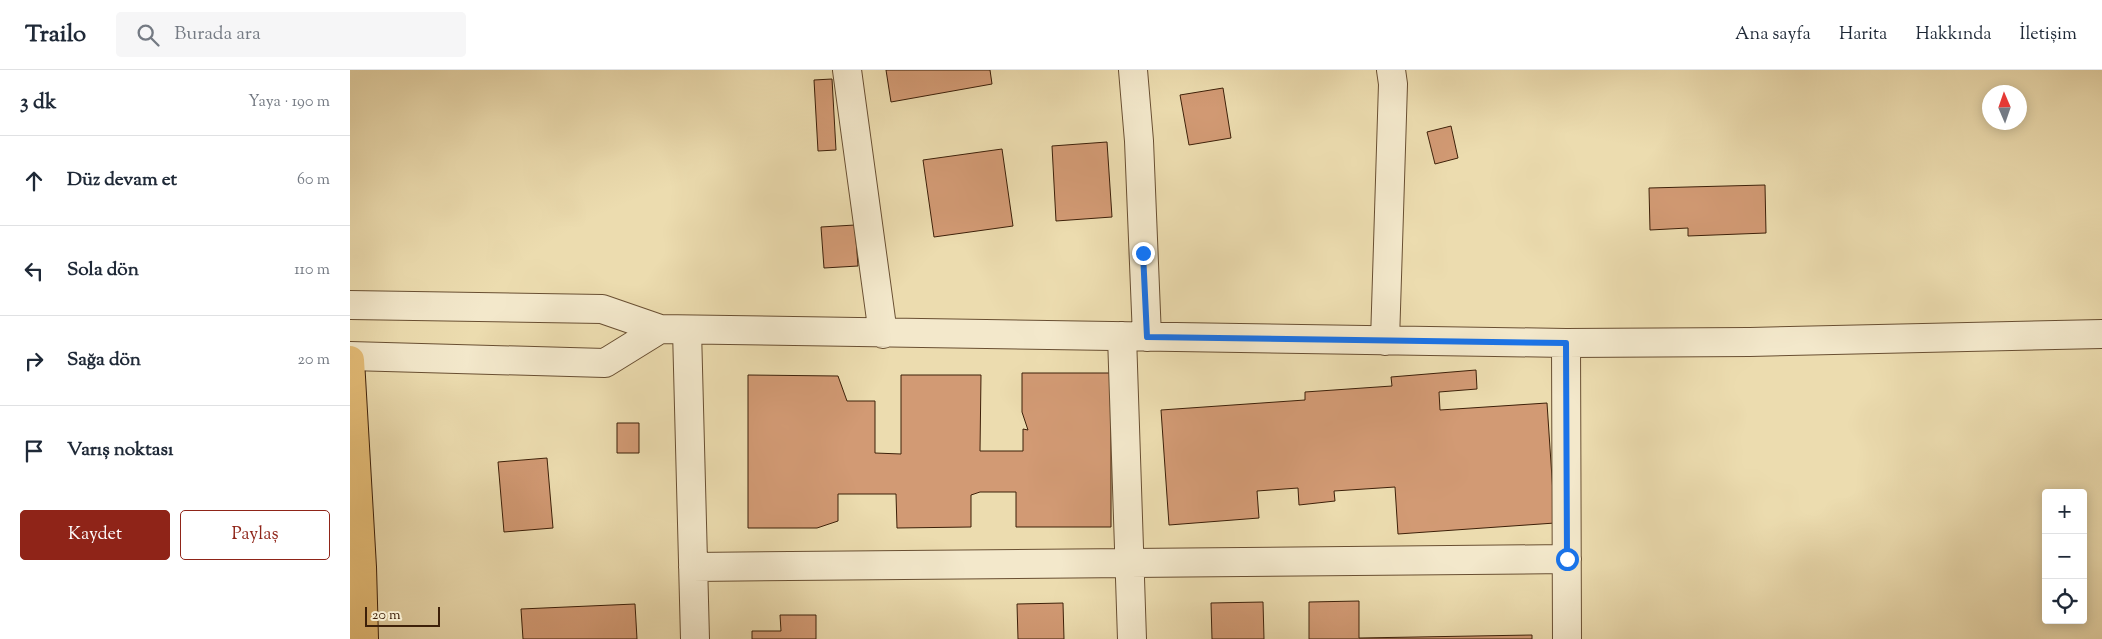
<!DOCTYPE html>
<html lang="tr">
<meta charset="utf-8">
<style>
:root{--surface:#fff;--page:#f6f6f7;--text:#1f2937;--muted:#747a83;--line:#e0e1e3;--accent:#8f2418}
body{margin:0;font-family:"Sorts Mill Goudy",serif;background:var(--page);color:var(--text)}
.controls{position:absolute;right:15px;bottom:15px;display:grid;overflow:hidden;border-radius:5px;box-shadow:0 2px 12px #0003}
.controls button{width:45px;height:45px;display:grid;place-items:center;padding:0;border:0;border-bottom:1px solid var(--line);background:var(--surface);color:var(--text);font:25px sans-serif}
.compass{position:absolute;left:1632px;top:15px;width:45px;height:45px;border-radius:50%;background:var(--surface);box-shadow:0 2px 12px #0003;rotate:358deg}
.scale{position:absolute;left:15px;bottom:12px;width:75px;box-sizing:border-box;padding-left:5px;border:2px solid #3d2009;border-top:0;font-size:14px;line-height:18px;white-space:nowrap;color:#3d2009;-webkit-text-stroke:4px #f3e8cb;paint-order:stroke}
.stop{position:absolute;width:15px;height:15px;margin:-11px;border:4px solid #1a73e8;border-radius:50%;background:#fff}
.stop.end{background:#1a73e8;border-color:#fff;box-shadow:0 1px 5px #0008}
.list{margin:0;padding:0;list-style:none}
h2{display:flex;justify-content:space-between;align-items:center;height:65px;margin:0;padding:0 20px;font-size:21px}
h2 small{font-size:16px;font-weight:400;color:var(--muted)}
.list li{display:grid;grid-template-columns:32px 1fr auto;gap:15px;align-items:center;box-sizing:border-box;height:90px;padding:0 20px;border-top:1px solid var(--line)}
.list b{display:block;font-size:19px;white-space:nowrap}
.list em{font-size:16px;font-style:normal;color:var(--muted)}
.actions{display:flex;gap:10px;padding:15px 20px}
.actions a{flex:1;padding:11px 0;border:1px solid var(--accent);border-radius:5px;text-align:center;font-size:18px;color:var(--accent)}
.actions .main{background:var(--accent);color:#fff}
.icon{flex:none;width:28px;height:28px;fill:none;stroke:currentColor;stroke-width:2;stroke-linecap:round;stroke-linejoin:round}
.map{position:relative;flex:none;width:1752px;height:569px;overflow:hidden}
header{display:flex;align-items:center;gap:30px;box-sizing:border-box;height:70px;padding:0 25px;background:var(--surface);border-bottom:1px solid var(--line)}
header strong{font-size:24px}
nav{display:flex;gap:28px;margin-inline-start:auto;font-size:18px}
.search{width:350px;height:45px;background:var(--page);display:flex;align-items:center;gap:12px;box-sizing:border-box;padding:0 18px;border-radius:5px;color:var(--muted);font-size:19px}
main{display:flex}
aside{flex:1;background:var(--surface)}
.map>svg:first-child{display:block}
</style>
<header>
<strong>Trailo</strong>
<div class="search"><svg class="icon" aria-label="search" viewBox="0 0 24 24"><circle cx="10" cy="10" r="6"/><path d="M15 15l6 6"/></svg>Burada ara</div>
<nav><a>Ana sayfa</a><a>Harita</a><a>Hakkında</a><a>İletişim</a></nav>
</header>
<main>
<aside>
<h2>3 dk<small>Yaya · 190 m</small></h2>
<ul class="list">
<li><svg class="icon" aria-label="ahead" viewBox="0 0 24 24"><path d="M12 20V5M6 11l6-6 6 6"/></svg><div><b>Düz devam et</b></div><em>60 m</em></li>
<li><svg class="icon" aria-label="left" viewBox="0 0 24 24"><path d="M17 20v-9H6M10 6l-5 5 5 5"/></svg><div><b>Sola dön</b></div><em>110 m</em></li>
<li><svg class="icon" aria-label="right" viewBox="0 0 24 24"><path d="M7 20v-9h11M14 6l5 5-5 5"/></svg><div><b>Sağa dön</b></div><em>20 m</em></li>
<li><svg class="icon" aria-label="arrive" viewBox="0 0 24 24"><path d="M6 21V4h12l-3 4 3 4H6"/></svg><div><b>Varış noktası</b></div></li>
</ul>
<div class="actions"><a class="main">Kaydet</a><a>Paylaş</a></div>
</aside>
<div class="map">
<svg width="1752" height="569" viewBox="0 0 1752 569">
<rect width="100%" height="100%" fill="#ecdcaf"/>
<filter id="stains"><feTurbulence type="fractalNoise" baseFrequency=".004" numOctaves="4"/><feColorMatrix values="0 0 0 0 .2 0 0 0 0 .09 0 0 0 0 .02 0 0 0 .5 -.17"/></filter>
<radialGradient id="worn" r=".72"><stop offset=".6" stop-color="#630" stop-opacity="0"/><stop offset="1" stop-color="#630" stop-opacity=".3"/></radialGradient>
<!-- building -->
<path fill="#d29a74" stroke="#3d2009" d="M536 0H640L642 14 541 32Z
M482 9 486 80 468 81 464 10Z
M873 18 881 68 839 75 830 25Z
M1101 56 1108 88 1085 94 1077 62Z
M757 72 762 147 706 151 702 76Z
M652 79 663 156 584 167 573 90Z
M1415 115 1416 163 1338 166V158L1300 160 1299 118Z
M505 155 508 196 474 198 471 157Z
M1126 300 1127 319 1089 322 1090 340 1197 333 1205 453 1048 464 1045 417 984 421 985 431 949 435 948 418 907 421 909 448 819 455 811 340 955 330V322L1042 316 1041 307Z
M672 303H761V457H666V422H630L621 425V457L547 458 546 424H488V451L467 458H398V305L488 306 497 331H525V383L551 384V305H631L630 381H673V359L678 360 672 342Z
M267 353H289V383H267Z
M197 388 203 458 154 462 148 392Z
M1009 531V568L1182 565V569H959V532Z
M913 532 914 569H862L861 533Z
M713 533 714 569H668L667 534Z
M285 534 287 569H173L171 539Z
M430 545H466V569H402V561H431Z"/>
<g fill="none" stroke-linecap="round" stroke-linejoin="round">
<defs>
<path id="minor" d="M497 0 533 264
M783 0 789 71 797 267
M0 235 252 239 310 259 255 293 0 286
M310 259 1216 273 1400 272 1752 264
M337 260 345 569
M772 266 782 569
M1035 271 1043 14 1041 0
M1216 273 1217 569
M343 497 1217 489"/>
<path id="major" d="M0 290 12 497 14 569"/>
</defs>
<!-- minor casing -->
<use href="#minor" stroke="#694f32" stroke-width="30"/>
<!-- major casing -->
<use href="#major" stroke="#3d2009" stroke-width="30"/>
<!-- minor -->
<use href="#minor" stroke="#f3e8cb" stroke-width="28"/>
<!-- major -->
<use href="#major" stroke="#e6be78" stroke-width="28"/>
</g>
<g fill="none" stroke-linecap="round" stroke-linejoin="round">
<!-- route -->
<path stroke="#1a73e8" stroke-width="6" d="M793 183 797 267 1216 273 1217 489"/>
</g>
<rect width="100%" height="100%" filter="url(#stains)"/>
<rect width="100%" height="100%" fill="url(#worn)"/>
</svg>
<div class="controls">
<button>+</button>
<button>−</button>
<button><svg class="icon" aria-label="locate" viewBox="0 0 24 24"><circle cx="12" cy="12" r="6"/><path d="M12 2v4M12 18v4M2 12h4M18 12h4"/></svg></button>
</div>
<svg class="compass" viewBox="-18 -18 36 36"><path d="M0-13l5 13h-10z" fill="#e53935"/><path d="M0 13l5-13h-10z" fill="#747a83"/></svg>
<div class="scale">20 m</div>
<div class="stop" style="left:1217px;top:489px"></div>
<div class="stop end" style="left:793px;top:183px"></div>
</div>
</main>
